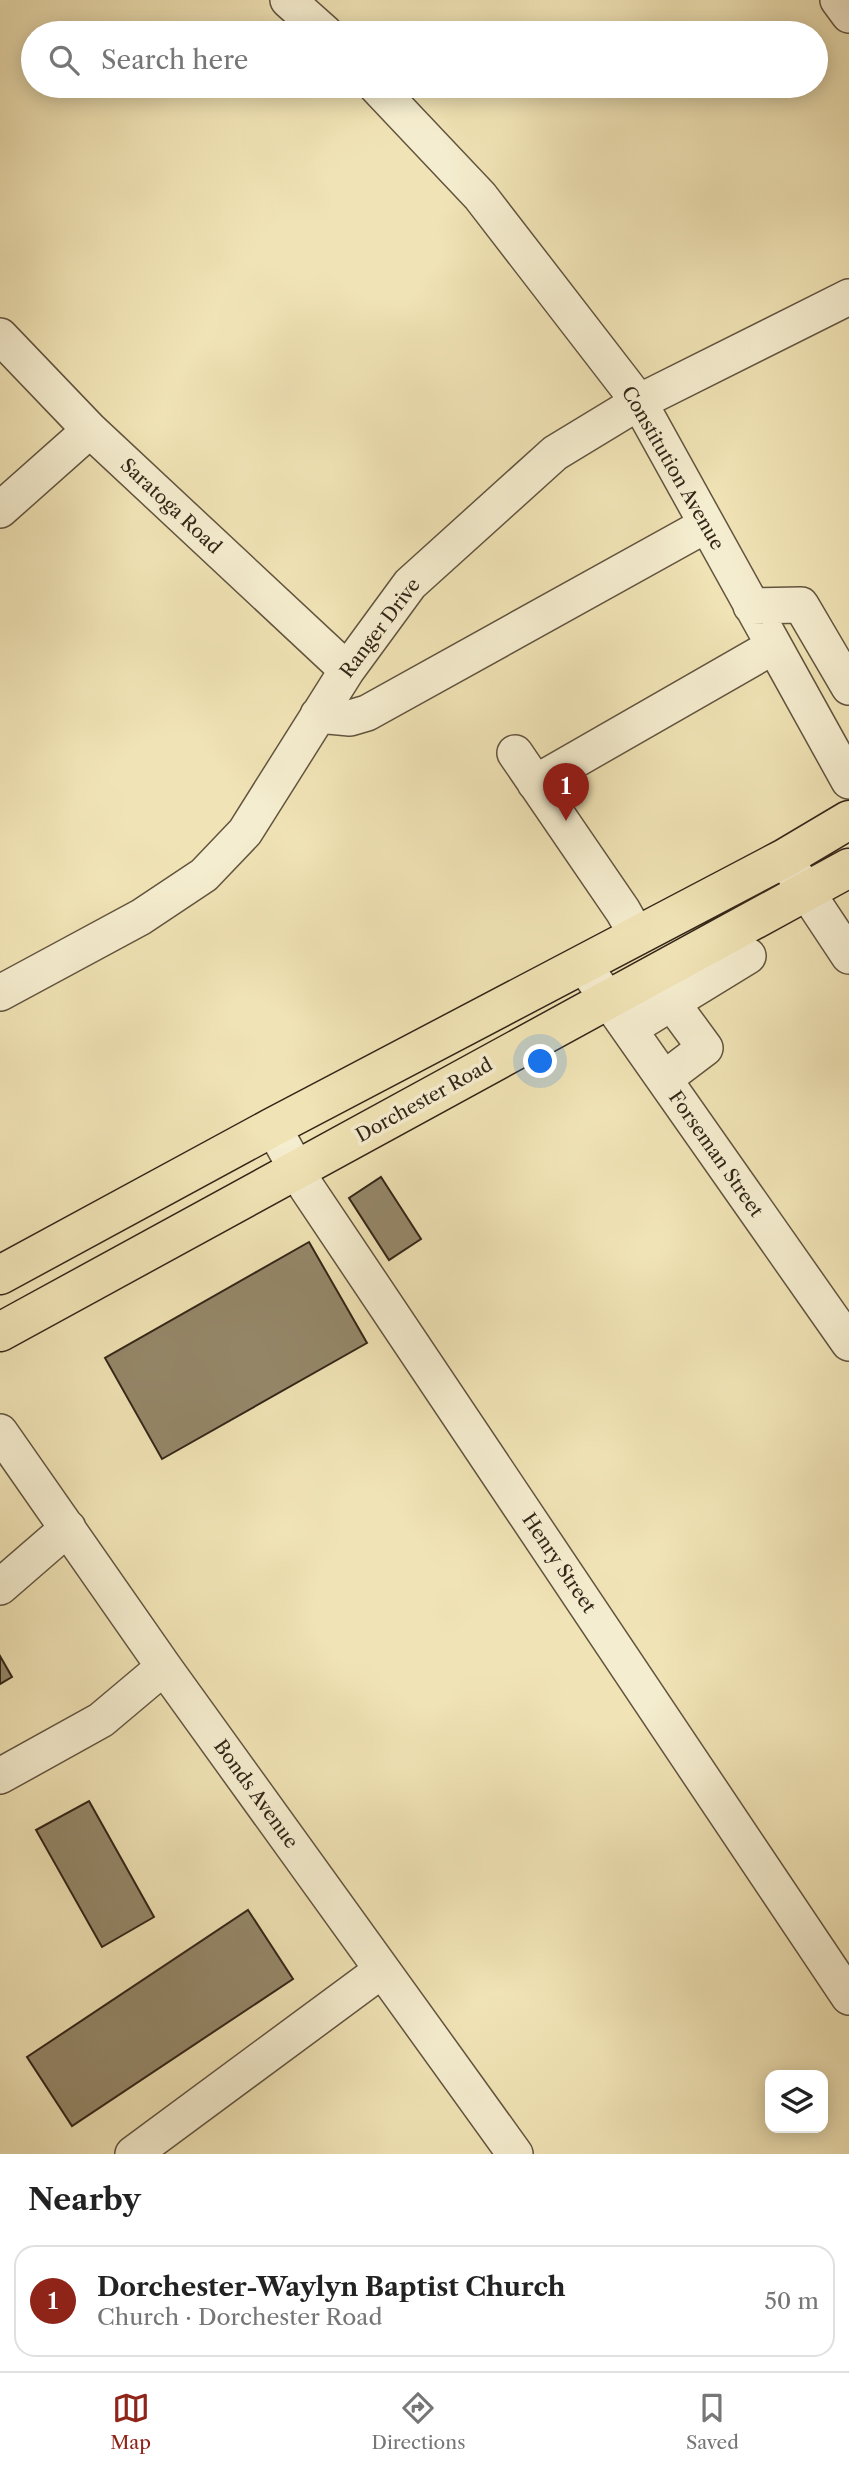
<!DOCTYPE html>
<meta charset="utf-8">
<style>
:root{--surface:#fff;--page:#f2f2f2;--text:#222;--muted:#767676;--line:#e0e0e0;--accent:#8f2418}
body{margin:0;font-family:"Libre Caslon Text",serif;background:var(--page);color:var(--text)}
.controls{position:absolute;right:21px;bottom:21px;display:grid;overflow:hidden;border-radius:14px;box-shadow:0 4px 18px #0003}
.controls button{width:63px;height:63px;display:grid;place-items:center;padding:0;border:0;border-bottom:2px solid var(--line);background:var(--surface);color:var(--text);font:35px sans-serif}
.you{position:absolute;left:541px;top:1062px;width:24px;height:24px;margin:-18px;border:5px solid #fff;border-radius:50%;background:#1a73e8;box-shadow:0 0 0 10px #1a73e833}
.badge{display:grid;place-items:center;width:46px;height:46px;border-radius:50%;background:var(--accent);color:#fff;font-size:23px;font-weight:700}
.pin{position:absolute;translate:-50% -58px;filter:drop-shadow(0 2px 4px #0008)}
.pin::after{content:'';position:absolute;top:37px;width:24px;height:21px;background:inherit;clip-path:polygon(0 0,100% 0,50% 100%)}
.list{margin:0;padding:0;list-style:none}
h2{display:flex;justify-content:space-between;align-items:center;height:91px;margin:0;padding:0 28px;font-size:30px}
h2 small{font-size:23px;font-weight:400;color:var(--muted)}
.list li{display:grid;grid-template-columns:46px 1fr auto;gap:21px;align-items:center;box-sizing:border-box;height:112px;margin:0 14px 14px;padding:0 14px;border:2px solid var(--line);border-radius:21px}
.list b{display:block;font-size:26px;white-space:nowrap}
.list p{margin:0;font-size:23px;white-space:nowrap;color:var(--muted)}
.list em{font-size:23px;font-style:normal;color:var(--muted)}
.icon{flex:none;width:38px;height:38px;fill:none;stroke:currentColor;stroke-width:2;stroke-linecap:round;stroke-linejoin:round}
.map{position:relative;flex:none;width:849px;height:2154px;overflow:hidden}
.search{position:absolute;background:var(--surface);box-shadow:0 4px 18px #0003;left:21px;right:21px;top:21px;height:77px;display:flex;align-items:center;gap:18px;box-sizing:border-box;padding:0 24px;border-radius:38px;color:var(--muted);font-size:26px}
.sheet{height:217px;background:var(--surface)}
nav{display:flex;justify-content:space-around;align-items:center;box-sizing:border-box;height:98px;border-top:2px solid var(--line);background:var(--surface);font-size:19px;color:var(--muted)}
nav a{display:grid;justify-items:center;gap:4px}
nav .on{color:var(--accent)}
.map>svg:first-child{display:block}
</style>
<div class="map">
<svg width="849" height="2154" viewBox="0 0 849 2154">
<rect width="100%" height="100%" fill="#f0e3b5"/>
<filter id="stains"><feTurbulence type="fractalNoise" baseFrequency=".00286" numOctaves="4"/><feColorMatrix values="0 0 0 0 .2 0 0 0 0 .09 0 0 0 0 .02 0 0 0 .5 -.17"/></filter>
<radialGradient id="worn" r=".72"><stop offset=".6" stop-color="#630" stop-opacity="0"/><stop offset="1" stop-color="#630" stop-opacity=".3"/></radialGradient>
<!-- building -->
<path fill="#95886a" stroke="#332518" stroke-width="2" d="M381 1177 421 1239 389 1260 349 1198Z
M309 1242 367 1343 162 1459 105 1358Z
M0 1656 12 1677 0 1684Z
M89 1801 154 1917 102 1947 36 1830Z
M248 1910 293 1979 72 2126 27 2057Z"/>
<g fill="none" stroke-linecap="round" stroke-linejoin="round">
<defs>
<path id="minor" d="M288 0 325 33
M838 0 849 15
M376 86 480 196 639 402 849 781
M0 336 90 430 347 670
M0 510 90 430
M751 606 801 605 849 687
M318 715 350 718 367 713 706 525
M515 753 623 911 637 936
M535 783 774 646
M790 867 849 956
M583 964 849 1343
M0 993 141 917 204 875 245 832 347 670 410 584 555 453 639 402 849 297
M629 1029 748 956
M664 1079 705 1048 672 1003
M273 1127 307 1188 849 1997
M0 1432 164 1667 515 2154
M0 1587 68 1528
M0 1776 101 1720 164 1667
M133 2154 382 1970"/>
<path id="major" d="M0 1275 273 1127 785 858 849 820
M0 1332 849 868"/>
</defs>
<!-- minor casing -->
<use href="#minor" stroke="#62543f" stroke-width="38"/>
<!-- major casing -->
<use href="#major" stroke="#332518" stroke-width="41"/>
<!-- minor -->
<use href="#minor" stroke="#f5edcf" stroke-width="35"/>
<!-- major -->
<use href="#major" stroke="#f0e3b5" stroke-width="38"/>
</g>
<g text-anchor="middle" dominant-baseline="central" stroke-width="7" stroke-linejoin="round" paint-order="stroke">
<!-- street labels -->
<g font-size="19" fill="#332518" stroke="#f5edcf">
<text transform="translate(673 468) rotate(60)">Constitution Avenue</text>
<text transform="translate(171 506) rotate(43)">Saratoga Road</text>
<text transform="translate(380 628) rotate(-53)">Ranger Drive</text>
<text transform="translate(424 1100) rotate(-29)">Dorchester Road</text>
<text transform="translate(716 1154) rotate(55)">Forseman Street</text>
<text transform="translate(559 1563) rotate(56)">Henry Street</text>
<text transform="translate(256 1794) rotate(54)">Bonds Avenue</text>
</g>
</g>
<rect width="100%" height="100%" filter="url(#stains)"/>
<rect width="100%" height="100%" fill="url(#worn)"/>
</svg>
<div class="controls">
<button><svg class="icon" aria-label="layers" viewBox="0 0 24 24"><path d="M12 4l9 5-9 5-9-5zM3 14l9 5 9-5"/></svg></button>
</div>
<div class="you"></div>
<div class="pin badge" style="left:566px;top:821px">1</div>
<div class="search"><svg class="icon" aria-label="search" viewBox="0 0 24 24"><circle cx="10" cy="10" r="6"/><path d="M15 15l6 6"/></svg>Search here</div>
</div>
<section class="sheet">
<h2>Nearby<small></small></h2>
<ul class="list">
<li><span class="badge">1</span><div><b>Dorchester-Waylyn Baptist Church</b><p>Church · Dorchester Road</p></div><em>50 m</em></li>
</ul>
</section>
<nav>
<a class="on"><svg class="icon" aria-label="map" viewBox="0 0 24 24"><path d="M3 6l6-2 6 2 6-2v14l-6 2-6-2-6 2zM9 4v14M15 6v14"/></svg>Map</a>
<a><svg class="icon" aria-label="directions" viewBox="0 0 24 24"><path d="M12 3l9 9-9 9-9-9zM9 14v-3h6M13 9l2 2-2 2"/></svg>Directions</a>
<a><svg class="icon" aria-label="saved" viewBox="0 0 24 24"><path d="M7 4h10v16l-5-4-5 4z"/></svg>Saved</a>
</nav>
